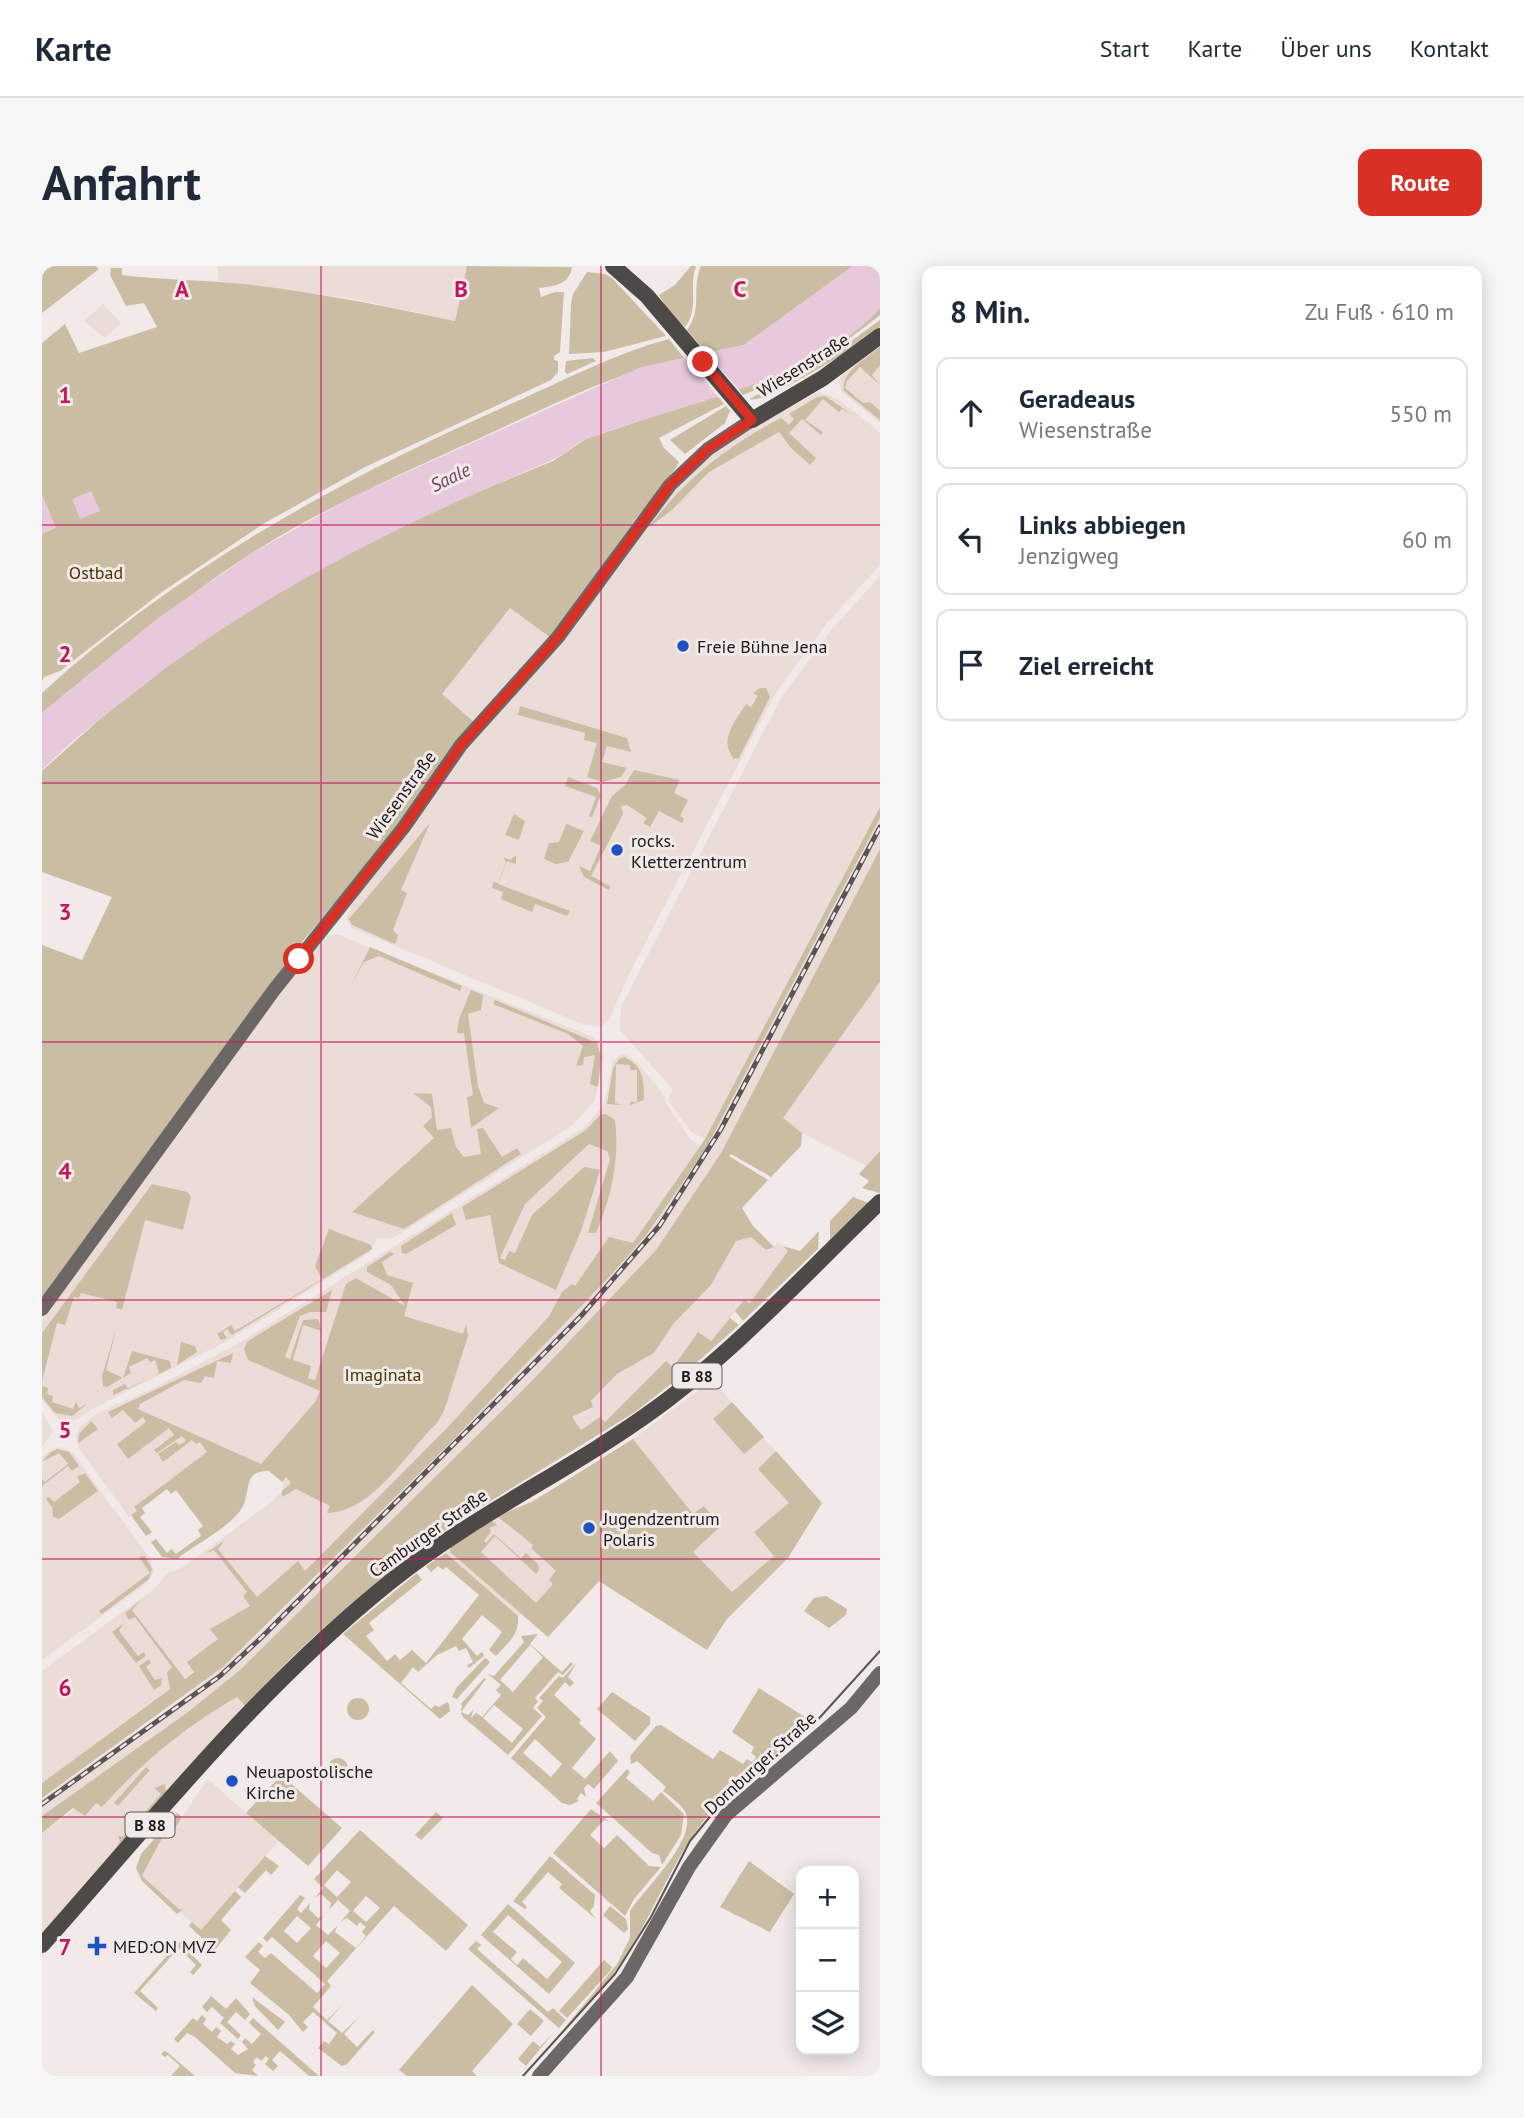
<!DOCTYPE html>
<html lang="de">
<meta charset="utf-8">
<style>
:root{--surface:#fff;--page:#f6f6f7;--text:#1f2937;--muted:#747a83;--line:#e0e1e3;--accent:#d93025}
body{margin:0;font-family:"PT Sans",sans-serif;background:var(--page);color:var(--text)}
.controls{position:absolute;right:21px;bottom:21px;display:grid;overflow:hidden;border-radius:14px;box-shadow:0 4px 18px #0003}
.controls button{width:63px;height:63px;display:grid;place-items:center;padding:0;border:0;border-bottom:2px solid var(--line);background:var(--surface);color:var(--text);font:35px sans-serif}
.stop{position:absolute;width:21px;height:21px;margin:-16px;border:5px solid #d93025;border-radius:50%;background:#fff}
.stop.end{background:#d93025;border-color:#fff;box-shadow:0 2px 7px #0008}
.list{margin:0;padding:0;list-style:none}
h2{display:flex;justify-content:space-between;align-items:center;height:91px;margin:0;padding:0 28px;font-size:30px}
h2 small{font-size:23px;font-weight:400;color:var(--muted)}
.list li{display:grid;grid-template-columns:46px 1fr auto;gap:21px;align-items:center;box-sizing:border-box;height:112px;margin:0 14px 14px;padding:0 14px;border:2px solid var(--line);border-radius:14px}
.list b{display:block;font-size:26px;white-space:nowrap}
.list p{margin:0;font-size:23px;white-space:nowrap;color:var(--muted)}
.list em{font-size:23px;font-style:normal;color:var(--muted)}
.icon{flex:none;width:38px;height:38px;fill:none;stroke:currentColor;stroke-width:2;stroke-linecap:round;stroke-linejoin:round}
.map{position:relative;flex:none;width:838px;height:1810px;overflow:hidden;border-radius:14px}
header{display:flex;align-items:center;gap:42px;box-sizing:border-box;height:98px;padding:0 35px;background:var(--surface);border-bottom:2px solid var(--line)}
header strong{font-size:33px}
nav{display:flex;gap:38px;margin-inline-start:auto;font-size:24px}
.intro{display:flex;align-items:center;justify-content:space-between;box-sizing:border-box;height:168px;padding:0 42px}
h1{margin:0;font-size:49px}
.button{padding:18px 32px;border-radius:14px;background:var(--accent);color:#fff;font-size:24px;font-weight:700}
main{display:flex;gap:42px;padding:0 42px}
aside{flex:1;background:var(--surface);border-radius:14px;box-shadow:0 4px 18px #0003}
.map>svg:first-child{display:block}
</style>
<header>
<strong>Karte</strong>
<nav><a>Start</a><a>Karte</a><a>Über uns</a><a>Kontakt</a></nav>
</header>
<div class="intro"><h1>Anfahrt</h1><a class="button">Route</a></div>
<main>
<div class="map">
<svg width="838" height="1810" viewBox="0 0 838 1810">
<rect width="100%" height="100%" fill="#f1eae8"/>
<!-- built -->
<path fill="#ecdcd8" d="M176 0H425L413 55 312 33 176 15Z
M61 38 79 57 63 72 42 55Z
M838 76V157L800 126 796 115 803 105Z
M776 126 796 133 838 166V299L785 357 733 428 586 710 567 754 559 761 543 759 310 662 304 653 311 636 400 513 613 244 657 198 697 169Z
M838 310V541L663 873 649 866 626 834 631 824 578 764 579 741 739 432 791 362Z
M468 342 509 372 433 457 400 428Z
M838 552V583L800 657 679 887 614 984 481 1124 198 1404 146 1446 0 1550V1533L135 1437 181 1401 229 1356 470 1113 605 968 662 886Z
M297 669 551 771 560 780 562 793 553 834 531 859 351 972H335L327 987 185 1075 52 1142 35 1154H17L0 1134V1053L220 748 279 675 286 669Z
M838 716V885L826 901 760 867 740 853Z
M583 788 597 798 624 832 622 834 649 874 659 879 591 978 546 1004 533 1020 520 1026 507 1050 404 1163 263 1305 259 1299 188 1378 0 1517V1405L112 1323 126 1307 141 1301 231 1235 241 1223 240 1216 243 1211 180 1180 92 1241 95 1245 87 1251 36 1181 34 1170 38 1161 56 1147 112 1122 204 1073 543 861 562 838 571 796 577 789Z
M709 971 724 984H728L736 976 747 985 708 1037 703 1034 669 1075 656 1066 631 1101 623 1096 563 1156 558 1152 539 1165 530 1151 551 1142 549 1135 575 1108 612 1087 632 1057 669 1019 694 975Z
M670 1114 780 1237 746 1292 684 1354 665 1384 557 1315 506 1371 479 1348 476 1350 399 1282 455 1245 459 1250 511 1223 591 1173Z
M0 1146 11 1165 0 1181Z
M20 1181 30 1186 107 1291 112 1305 106 1316 0 1394V1191L11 1183Z
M195 1431 203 1440 0 1667V1567L152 1456Z
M166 1513 236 1575 159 1665 100 1611 126 1562 131 1564Z"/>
<!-- green -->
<path fill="#cabda3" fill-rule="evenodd" d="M0 0H54L57 3 0 47Z
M425 0 530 1C527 19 513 20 497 22L499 31 513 26H522L518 86 512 90V94L516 95V106L509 114 323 201 221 258 120 326 18 405 2 411 0 415V77L23 58 37 87 115 61 102 37 84 40 68 9 69 2H80V9C121 14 161 14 202 18 274 26 342 40 413 55Z
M649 0H654C646 22 658 41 643 61L627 46 617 29 633 19Z
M659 0H811L702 79 665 87 645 64C661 43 649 23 659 0Z
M545 6 563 8 570 12 624 70 562 86 527 88 529 38 531 28Z
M838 42V49C796 83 752 110 701 129L695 122 787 84Z
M838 54V64C818 77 725 139 707 133L785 93Z
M627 73 642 92C575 106 514 137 451 166 370 203 286 239 210 287 136 335 68 391 0 447V427C138 301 301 212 471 137 523 114 572 88 627 73Z
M838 81V99L830 109 838 119 818 101 805 115 803 122 821 137 828 136 838 145V154L802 125C798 106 825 92 838 81Z
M551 92 554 95 525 108 523 106 524 95Z
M675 129 682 138 617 172 622 182 637 196 634 202 592 255 509 372 468 342 400 428 433 457 329 594 260 676 0 1033V679L40 694 70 631 0 606V505L59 452 126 400 199 349 292 295 399 241 511 195 544 173Z
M783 130 811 149 800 143 797 146 781 133 763 154 781 166 779 169 760 153 747 167 774 192 768 199 748 181 737 166 667 206 630 244 606 262C643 213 685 180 739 152L747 159 752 153 747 148 775 131Z
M684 140 688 145 683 157 643 188 628 174Z
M718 422H724L728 431 697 492 692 493C676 473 693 456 704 438L709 441 716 430 711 427Z
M478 440 585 472 589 486 565 480 560 496 585 502 579 511 561 516 545 511 555 477 542 474 543 467 476 449Z
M592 504 638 514 632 527 646 534 638 550 642 553 640 557 617 545 608 561 601 557 605 552 585 539 579 540 581 548 549 610 568 620 567 624 542 611 537 600 548 605 559 580 548 575 570 530 583 519Z
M526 511 555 522 559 529 550 551 547 550 554 531 523 520Z
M838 541V552L662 886 605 968 570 1008 405 1180 181 1401 0 1532V1517L128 1423 125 1406 130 1401 93 1351 87 1354 83 1347 99 1334 90 1344 143 1413 152 1406 145 1396 176 1373 168 1363 208 1340 201 1330 205 1326 172 1284 163 1288 182 1275 176 1283 215 1331 256 1295 263 1305 404 1163 507 1050 520 1026 530 1018 533 1020 567 971 591 977 663 873Z
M472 548 483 555 477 574 463 569Z
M388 557 359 624 365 627 351 664 356 670 353 678 310 659 307 653Z
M524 558 542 565 526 596 514 598 502 593 507 577 517 576Z
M838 583V716L741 852 760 867 759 880 729 911 689 888 687 890 726 914 700 942 711 960 732 981 724 984 709 971 694 975 669 1019 632 1057 612 1087 575 1108 549 1135 551 1141 530 1151 539 1164 558 1151 563 1156 624 1095 631 1101 656 1066 669 1075 688 1052 697 1059 643 1107 593 1146 439 1241 430 1237C404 1269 368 1291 336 1316 289 1354 243 1395 203 1440L195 1431C140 1463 102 1495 60 1541L54 1537 43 1550 31 1542 0 1567V1550L146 1446 198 1404 481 1124 614 984 679 887Z
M474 589V598L465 595 456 618 528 645 525 650 493 638 490 646 459 633 461 626 450 622 451 616 456 617 464 596 461 591 468 594Z
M328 681 420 720 418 725 337 690 322 696 309 720Z
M429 724 441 729 439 744 426 748 436 820 442 837 457 842 429 862 425 831 431 829 422 767H415L417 753Z
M453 734 555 777 559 791 556 821 548 818 553 789 542 791 541 799 534 800 541 780 526 768 451 738Z
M582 791C602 800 602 815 602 834L588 839V836H595V804H588V799L574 798 573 837 580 839 565 838 571 803 577 793Z
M371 827 390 828 395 864 409 862 414 881 422 891 439 888 435 863 441 862 460 891 475 882 479 888 362 963 310 946 392 872 381 860 390 851 389 841Z
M564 848 573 854C578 892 569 933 554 967H546L568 893 565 885 547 878 483 938 458 992 463 994 467 985 473 987 490 949 542 901 558 904 539 965 514 1024 457 997 448 949 424 954 420 941 544 864 558 849Z
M838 885V927L820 922 827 915 817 908Z
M110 918 145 926 149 931 141 964 103 954 80 1044 74 1042 75 1036 39 1027 37 1032 32 1031 23 1059 15 1057 0 1115V1067Z
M811 931 827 937 788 973V955Z
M410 947 414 959 364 988 360 987 359 980Z
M287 963 329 979 330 983 190 1069 185 1063 181 1066 185 1072 179 1074 175 1068 189 1059 193 1065 280 1013 273 1000Z
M777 965 776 983 701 1055 693 1045 702 1034 708 1037 746 985 741 980 758 985Z
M348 986 352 988 340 996 345 1009 371 1017 362 1050 421 1068 424 1058 426 1070 402 1145 395 1157C365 1185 332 1246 285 1247L288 1240 254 1223 240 1231V1225L249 1217 244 1211 240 1216 227 1205C198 1204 211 1229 198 1245 183 1264 154 1278 135 1293L120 1291 109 1276 114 1273 125 1287 130 1283 134 1288 159 1270 156 1264 161 1260 134 1224 129 1228 125 1223 100 1242 103 1247 98 1251 110 1266 104 1270 89 1249 95 1245 92 1241 165 1186 158 1176 154 1178 150 1174 121 1196 116 1188 134 1176 137 1179 144 1175 140 1170 115 1187 112 1184 132 1169 127 1162 86 1193 75 1178 104 1156 101 1151 93 1157 81 1144 70 1152 66 1146 191 1087 189 1097 175 1095 172 1112 163 1110 159 1117 142 1114 98 1138 96 1143 219 1198 273 1136 278 1125 206 1094 202 1083 206 1075 290 1024 284 1046H268L258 1050 243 1091 248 1093 261 1054 276 1053 280 1065 261 1059 251 1094 269 1100 266 1112 273 1114 304 1018 314 1012 363 1040 349 1019 325 1006V1001Z
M75 1060 64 1104 81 1112 90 1085 128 1095 129 1102 71 1129V1124L83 1118 86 1123 117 1107 113 1094 108 1096 105 1092 87 1101 89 1107 65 1121 61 1120 60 1110Z
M139 1076 153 1080 155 1086 135 1099Z
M0 1120 6 1122 5 1128 11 1130 10 1136 31 1143 34 1136 37 1142 45 1138 30 1150 13 1147 0 1131Z
M690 1136 722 1171 702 1188 671 1153Z
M49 1155 56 1163 36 1177 37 1168Z
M591 1173 651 1248 662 1240 679 1260 651 1286 690 1326 732 1290 712 1266 747 1237 716 1203 734 1185 780 1237 746 1292 684 1354 665 1384 557 1315 506 1371 408 1286 409 1280 450 1255 455 1259 447 1262 449 1265 442 1275 444 1277 452 1268 479 1292 484 1287 496 1298 497 1304 494 1308 453 1270 439 1286 494 1337 511 1318 507 1314 514 1305 489 1282 491 1279 455 1250 490 1236Z
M16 1183 27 1186 37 1200 30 1205 26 1200 0 1220V1213L3 1216 26 1198 17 1187 0 1196 9 1186Z
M43 1207 56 1225 17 1253 11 1251 10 1241 4 1233 7 1231 12 1236 38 1216 35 1211Z
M404 1287 476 1350C478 1368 465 1378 454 1390L447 1384 460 1366 440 1349 420 1373 435 1390 440 1386 442 1390 427 1402 425 1399 431 1396 424 1382 417 1385 414 1380 395 1389 376 1406 371 1401 359 1417 389 1443 393 1439 397 1441 405 1436 407 1438 408 1445 398 1453 301 1368 375 1307 380 1314 327 1357 332 1364 324 1370 345 1395 353 1388 358 1394 370 1384 384 1397 437 1329 404 1301 401 1304 396 1300 389 1306 384 1300Z
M103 1290 110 1303 107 1313 60 1348 57 1345 108 1307 97 1291Z
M784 1330 805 1343 804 1349 787 1362 762 1345 772 1332Z
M81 1358 77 1365 96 1390 102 1386 104 1390 94 1397 70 1366Z
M496 1368 488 1378 520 1406 529 1396 531 1398 521 1409 516 1406 493 1432 496 1435 491 1442 500 1450 466 1489 421 1451C418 1447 419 1444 420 1440L419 1438 442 1412 444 1413 419 1446 426 1449 431 1444 429 1452 434 1447 440 1451 459 1429 454 1424 459 1419 446 1408 452 1410 482 1376 479 1370ZM488 1379 501 1391 471 1426 458 1414ZM452 1439 481 1463 470 1477 441 1452Z
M443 1392 448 1396 415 1433 410 1431 415 1421Z
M107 1393 109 1397 104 1401 113 1414 120 1412 119 1419 112 1424 97 1400Z
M535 1396 526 1411 532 1417 528 1421 523 1416 512 1429 539 1454 537 1457 554 1473 530 1502 543 1513 568 1485 576 1495 552 1523 546 1518 542 1522 544 1531 539 1527 535 1533 537 1535 528 1539 520 1537 469 1492 504 1451 495 1442 501 1435 497 1432 517 1410 521 1412ZM493 1473 520 1498 509 1511 481 1487Z
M717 1422 771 1456 776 1455C738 1486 694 1515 663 1553 632 1592 614 1641 588 1683 565 1721 533 1754 503 1786L575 1698 588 1672V1645C602 1623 654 1575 644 1548 641 1539 628 1531 621 1525L624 1521 595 1495 589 1498 588 1490 614 1460 619 1459 671 1493 678 1484 701 1498 705 1493 710 1496 714 1491 709 1487 712 1481 690 1466Z
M570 1426 608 1451V1458L593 1475 555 1443Z
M305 1443a11 11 0 1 1 22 0a11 11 0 1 1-22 0Z
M286 1502a10 10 0 1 1 20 0a10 10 0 1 1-20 0Z
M104 1501 108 1504 76 1540 72 1537Z
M585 1503 588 1506 584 1512 611 1535 619 1526 642 1548 639 1569 620 1599 617 1589 610 1587 554 1537Z
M239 1509 300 1562 266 1600 204 1547Z
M123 1518 124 1526 70 1587 78 1576 76 1570 81 1571 119 1528 112 1522Z
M549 1543 568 1556 562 1554 548 1569 562 1582 575 1569 607 1600 619 1601 592 1633 583 1650 511 1587Z
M394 1546 401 1552 379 1574 373 1569Z
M135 1547 140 1551 131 1565 125 1563 100 1610 138 1644 144 1641 135 1648 100 1615 94 1602 99 1588Z
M318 1564 426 1659 404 1685 352 1640 285 1715 289 1720 271 1741 285 1754 301 1738 286 1755 300 1767 317 1751 302 1768 315 1781 331 1764 333 1766 305 1798 300 1800 276 1782 282 1775 287 1778 295 1767 271 1746 261 1756 266 1761 261 1766 247 1749 208 1717 218 1704 203 1691 217 1676 221 1680 216 1686 223 1692 229 1687 275 1727 283 1718 230 1671 225 1676 221 1672 258 1629 263 1632 255 1643 259 1647 268 1637 267 1643 276 1652 282 1649 274 1659 286 1669 295 1660 293 1666 314 1682 324 1670 320 1666 324 1661 318 1656 315 1660 305 1652 299 1655 308 1645 296 1634 287 1644 289 1637 279 1628 273 1632 281 1622 272 1613ZM295 1604 309 1616 295 1631 282 1619ZM324 1630 338 1642 324 1656 311 1645ZM255 1650 269 1662 255 1677 242 1665ZM284 1675 298 1687 284 1702 271 1690Z
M223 1590 237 1600 229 1609 224 1604 203 1627 196 1621Z
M508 1590 553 1629 552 1640 548 1645 554 1653 517 1622 520 1618 506 1606 480 1636 485 1641 483 1643 471 1635Z
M707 1595 752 1628 728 1666 678 1641Z
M193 1625 199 1631 179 1654 189 1664 173 1684 147 1660 150 1656 159 1664Z
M466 1638 533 1697 507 1728 439 1669ZM466 1649 520 1696 505 1713 481 1692 475 1699 469 1693 475 1686 451 1666Z
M568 1640 584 1653 586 1663 582 1667 561 1649Z
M434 1675 439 1679 435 1683 506 1746 511 1742 524 1754 517 1762 426 1683Z
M137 1676 160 1699 151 1709 148 1706 154 1699 137 1682 98 1725 116 1742 114 1745 92 1727Z
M562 1694 570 1701 568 1705 525 1752 517 1745Z
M430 1719 471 1758 430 1805 435 1810H365L357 1804Z
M169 1730 184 1743 194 1732 208 1748 203 1754 194 1746 185 1756 199 1769 196 1773 178 1757 182 1752 170 1741 165 1746 160 1741Z
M210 1731 243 1756 236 1764 213 1740Z
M488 1743 502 1755 489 1770 475 1758Z
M160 1749 164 1753 161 1758 170 1766 174 1761 179 1765 175 1771 185 1778 189 1775 193 1778 189 1783 196 1789 206 1783 200 1776 203 1772 210 1778 219 1768 207 1757 211 1752 277 1810H267L238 1785 230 1794 236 1800 231 1805 223 1798 227 1793 224 1790 219 1795 215 1791 211 1796 214 1799 210 1804 216 1810 193 1807 153 1771 145 1767 136 1777 132 1773 151 1752 155 1755Z
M513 1765 484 1800 476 1793 491 1775 498 1781Z
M122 1785 125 1786 153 1810H129L138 1800 126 1789 123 1791 119 1788Z"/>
<!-- water -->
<path fill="#e7c9db" d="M811 0H838V42C777 114 633 139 547 172 532 178 521 190 506 196 356 259 222 325 92 426 61 450 28 476 0 504V447L116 352 212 286 314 229 599 101 702 79Z
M49 225 58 245 38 253 30 233Z
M0 228 14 262 0 268Z"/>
<!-- pier -->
<path fill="#f1eae8" d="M662 84 698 125 677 132 640 89Z"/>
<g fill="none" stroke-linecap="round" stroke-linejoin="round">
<!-- secondary -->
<path stroke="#6a6764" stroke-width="14" d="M0 1043 232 724 362 561 419 479 516 371 628 219 666 183 710 154
M497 1810 585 1711 647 1601 684 1549 809 1442 838 1407"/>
<!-- primary -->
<path stroke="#4d4946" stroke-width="16" d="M571 0 605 30 710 154 781 112 838 70
M0 1679C111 1554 217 1421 348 1316 431 1249 528 1205 613 1143 695 1083 765 1006 838 936"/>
<!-- tram -->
<path stroke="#595554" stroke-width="2" d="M481 1810 573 1708 609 1651 648 1575 680 1536 771 1459 838 1385"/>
<defs>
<path id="rail" d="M0 1538 178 1410 220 1371 539 1050 618 959 679 863 838 561"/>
</defs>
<!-- rail casing -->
<use href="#rail" stroke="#595554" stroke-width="5"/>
<!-- rail -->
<use href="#rail" stroke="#f1eae8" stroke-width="2.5" stroke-dasharray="8" stroke-linecap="butt"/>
</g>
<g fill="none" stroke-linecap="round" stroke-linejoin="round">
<!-- route -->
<path stroke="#d93025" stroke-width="9" d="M257 693 362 561 419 479 516 371 628 219 666 183 710 154 661 96"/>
</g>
<!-- grid -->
<path fill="none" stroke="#c2185b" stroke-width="2" stroke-opacity="0.55" d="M279 0V1810M559 0V1810M0 259H838M0 517H838M0 776H838M0 1034H838M0 1293H838M0 1551H838"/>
<!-- markers -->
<g fill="#1f52bf" stroke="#f1eae8" stroke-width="2.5">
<circle cx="641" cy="380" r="7"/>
<circle cx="575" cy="584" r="7"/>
<circle cx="547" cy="1262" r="7"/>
<circle cx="190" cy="1515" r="7"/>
<path d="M51.5 1669.5h7v7h7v7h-7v7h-7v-7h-7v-7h7z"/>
</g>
<g text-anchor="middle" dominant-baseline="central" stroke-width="6" stroke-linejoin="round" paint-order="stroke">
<!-- shield labels -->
<g fill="#f1eae8" stroke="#5d5858" stroke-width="2">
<rect x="630.5" y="1097.5" width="49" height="25" rx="5"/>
<rect x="83.5" y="1546.5" width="49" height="25" rx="5"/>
</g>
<g font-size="16" font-weight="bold" fill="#1d1a1a">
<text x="655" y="1110">B 88</text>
<text x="108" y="1559">B 88</text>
</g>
<!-- street labels -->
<g font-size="18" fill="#1d1a1a" stroke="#f1eae8">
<text transform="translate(761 99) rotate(-32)">Wiesenstraße</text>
<text transform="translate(359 529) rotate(-54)">Wiesenstraße</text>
<text transform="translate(386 1267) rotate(-35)">Camburger Straße</text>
<text transform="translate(718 1497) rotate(-42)">Dornburger Straße</text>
</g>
<!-- park labels -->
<g font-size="18" fill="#4b3600" stroke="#f1eae8">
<text x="54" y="306">Ostbad</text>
<text x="341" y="1108">Imaginata</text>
</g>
<!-- poi labels -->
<g font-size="18" fill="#1d1a1a" stroke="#f1eae8" text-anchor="start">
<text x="655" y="380">Freie Bühne Jena</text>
<text x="589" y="574">rocks.<tspan x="589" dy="21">Kletterzentrum</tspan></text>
<text x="561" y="1252">Jugendzentrum<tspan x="561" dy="21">Polaris</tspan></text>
<text x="204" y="1505">Neuapostolische<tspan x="204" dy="21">Kirche</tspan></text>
<text x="71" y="1680">MED:ON MVZ</text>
</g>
<!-- water labels -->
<g font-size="19" font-style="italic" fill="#6d425e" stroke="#f1eae8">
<text transform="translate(408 211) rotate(-26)">Saale</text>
</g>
</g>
<g font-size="23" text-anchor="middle" font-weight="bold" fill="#c2185b" stroke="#f1eae8" stroke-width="6" stroke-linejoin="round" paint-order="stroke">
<text x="140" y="31">A</text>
<text x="419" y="31">B</text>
<text x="698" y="31">C</text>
<text x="23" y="137">1</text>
<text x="23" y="396">2</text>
<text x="23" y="654">3</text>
<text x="23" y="913">4</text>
<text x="23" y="1172">5</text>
<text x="23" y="1430">6</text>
<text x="23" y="1689">7</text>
</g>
</svg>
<div class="controls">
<button>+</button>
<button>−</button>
<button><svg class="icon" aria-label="layers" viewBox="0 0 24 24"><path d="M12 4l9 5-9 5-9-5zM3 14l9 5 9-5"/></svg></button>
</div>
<div class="stop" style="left:257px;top:693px"></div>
<div class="stop end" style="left:661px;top:96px"></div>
</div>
<aside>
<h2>8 Min.<small>Zu Fuß · 610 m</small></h2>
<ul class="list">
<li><svg class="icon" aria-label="ahead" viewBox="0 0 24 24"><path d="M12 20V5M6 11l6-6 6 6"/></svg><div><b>Geradeaus</b><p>Wiesenstraße</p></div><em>550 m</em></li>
<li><svg class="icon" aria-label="left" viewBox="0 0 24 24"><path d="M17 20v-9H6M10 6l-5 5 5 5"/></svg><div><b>Links abbiegen</b><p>Jenzigweg</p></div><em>60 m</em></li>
<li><svg class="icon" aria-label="arrive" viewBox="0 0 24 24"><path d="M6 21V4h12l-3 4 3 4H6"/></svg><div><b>Ziel erreicht</b></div></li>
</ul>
</aside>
</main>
